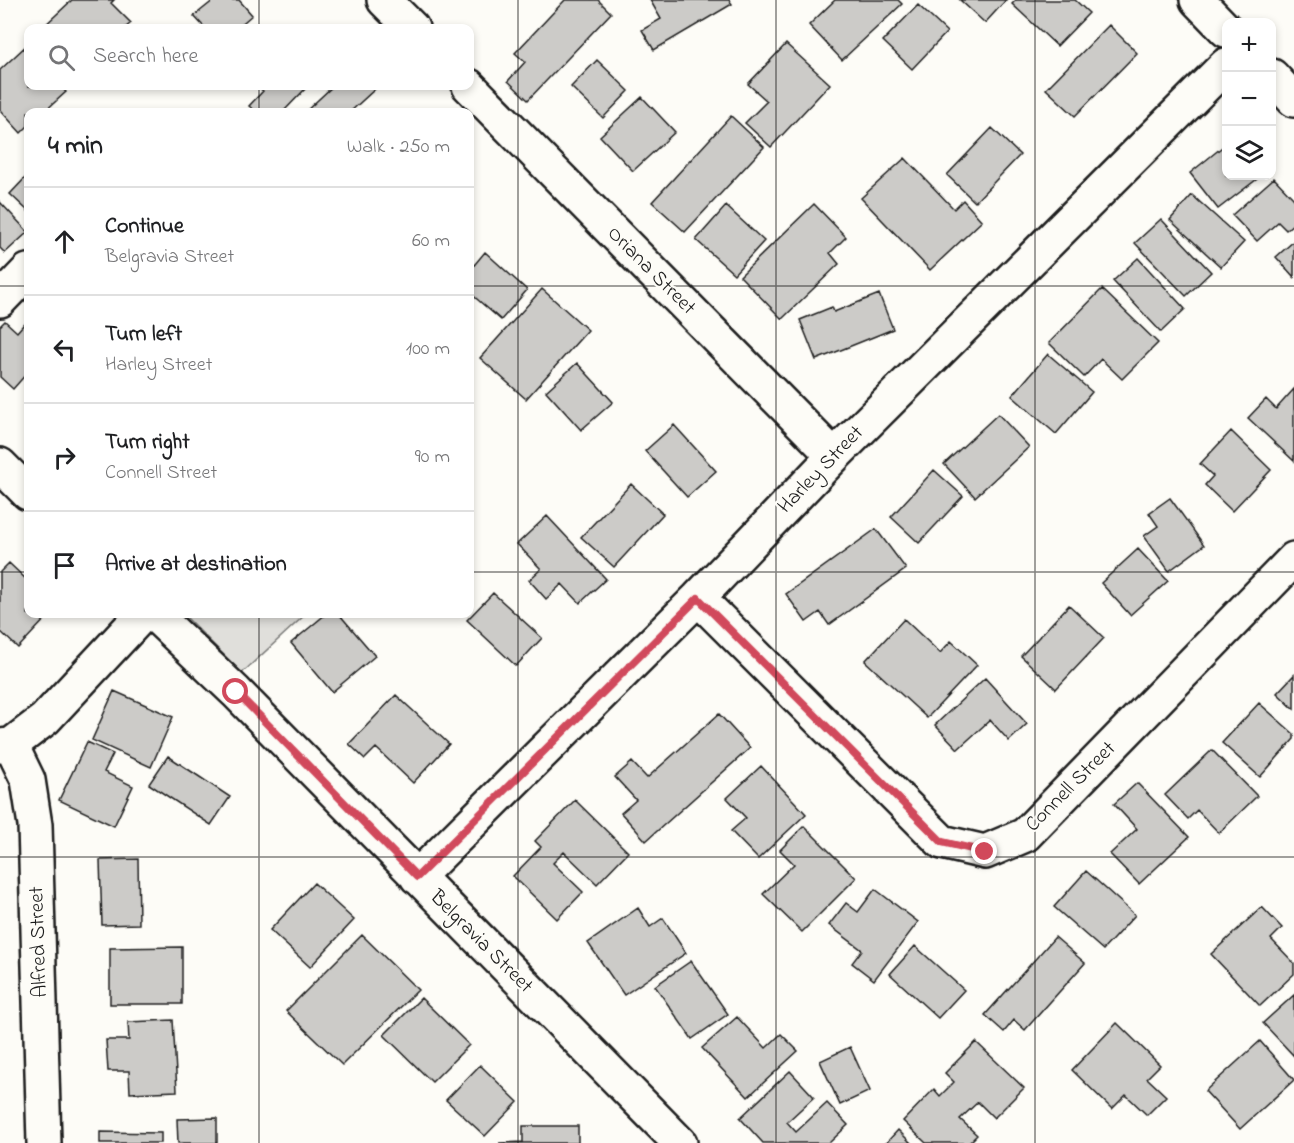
<!DOCTYPE html>
<meta charset="utf-8">
<style>
:root{--surface:#fff;--page:#f2f2f2;--text:#202124;--muted:#757577;--line:#e0e0e0}
body{margin:0;font-family:"Indie Flower",sans-serif;background:var(--page);color:var(--text)}
.controls{position:absolute;right:18px;top:18px;display:grid;overflow:hidden;border-radius:12px;box-shadow:0 3px 9px #0003}
.controls button{width:54px;height:54px;display:grid;place-items:center;padding:0;border:0;border-bottom:2px solid var(--line);background:var(--surface);color:var(--text);font:30px sans-serif}
.stop{position:absolute;width:18px;height:18px;margin:-14px;border:4px solid #d1495b;border-radius:50%;background:#fff}
.stop.end{background:#d1495b;border-color:#fff;box-shadow:0 2px 6px #0008}
.list{margin:0;padding:0;list-style:none}
h2{display:flex;justify-content:space-between;align-items:center;height:78px;margin:0;padding:0 24px;font-size:26px}
h2 small{font-size:20px;font-weight:400;color:var(--muted)}
.list li{display:grid;grid-template-columns:39px 1fr auto;gap:18px;align-items:center;box-sizing:border-box;height:108px;padding:0 24px;border-top:2px solid var(--line)}
.list b{display:block;font-size:22px;white-space:nowrap}
.list p{margin:0;font-size:20px;white-space:nowrap;color:var(--muted)}
.list em{font-size:20px;font-style:normal;color:var(--muted)}
.icon{flex:none;width:33px;height:33px;fill:none;stroke:currentColor;stroke-width:2;stroke-linecap:round;stroke-linejoin:round}
.map{position:relative;flex:none;width:1294px;height:1143px;overflow:hidden}
.search{position:absolute;background:var(--surface);box-shadow:0 3px 9px #0003;left:24px;top:24px;width:450px;height:66px;display:flex;align-items:center;gap:15px;box-sizing:border-box;padding:0 21px;border-radius:12px;color:var(--muted);font-size:22px}
.panel{position:absolute;background:var(--surface);box-shadow:0 3px 9px #0003;left:24px;top:108px;width:450px;height:510px;border-radius:12px}
.map>svg:first-child{display:block}
</style>
<div class="map">
<svg width="1294" height="1143" viewBox="0 0 1294 1143">
<rect width="100%" height="100%" fill="#fdfcf7"/>
<filter id="ink" filterUnits="userSpaceOnUse"><feTurbulence type="fractalNoise" baseFrequency=".0167" numOctaves="2"/><feDisplacementMap in="SourceGraphic" scale="12" xChannelSelector="R" yChannelSelector="G"/><feConvolveMatrix kernelMatrix="1 2 1 2 8 2 1 2 1" color-interpolation-filters="sRGB"/></filter>
<g filter="url(#ink)">
<!-- green -->
<path fill="#e0dfdb" stroke="#7e7e7c" stroke-width="1.5" d="M183 614H306L242 673Z"/>
<!-- building -->
<path fill="#cccbc8" stroke="#1c1c1c" stroke-width="1.5" d="M72 0H114L111 3 131 23 125 28H42Z
M214 0H239L252 15 237 28H205L194 16Z
M565 0H598L611 13 528 100 508 81 525 62 515 53Z
M650 0H729L732 4 654 50 642 30 661 19Z
M835 0H898L902 4 842 60 809 25Z
M960 0H1006L985 23Z
M1016 0H1075L1089 13 1057 46 1012 4Z
M918 5 947 32 912 69 883 41Z
M1109 25 1137 53 1075 116 1046 89Z
M28 44V86H60L66 92 44 112H28V126L21 133 0 110V70Z
M786 44 830 84 771 147 745 123 767 101 748 84Z
M597 60 629 91 603 118 571 87Z
M257 86H308L283 112H256L249 106 263 91Z
M333 86H371L375 89 350 112H305Z
M642 97 675 132 633 171 600 136Z
M731 116 764 147 685 232 652 202Z
M992 128 1020 155 975 202 947 175Z
M1226 144V176H1261L1218 209 1190 173Z
M905 158 954 209 963 200 982 221 930 270 861 198Z
M28 175V211L10 194Z
M1274 178 1294 199V223L1286 230 1278 222 1257 241 1232 215Z
M1192 195 1244 242 1221 267 1170 220Z
M0 202 28 232 5 253 0 248Z
M814 204 846 237 830 253 839 264 782 319 740 276Z
M726 206 764 241 734 274 696 240Z
M1161 219 1211 272 1186 296 1135 243Z
M1294 241V277L1276 257Z
M485 252 527 290 501 320 470 293V270Z
M1138 258 1185 309 1161 332 1113 281Z
M542 289 588 330 526 399 480 358Z
M1102 289 1158 343 1122 379 1101 359 1084 377 1049 343Z
M879 294 893 329 816 360 800 320 832 307 834 312Z
M5 321 17 332 24 324 28 329V372L13 389 0 377V326Z
M1048 354 1092 392 1056 434 1012 396Z
M577 363 613 402 581 430 546 391Z
M1294 389V461L1248 418 1266 399 1276 409Z
M998 414 1029 447 975 497 944 464Z
M674 425 716 471 687 497 645 451Z
M1231 431 1271 470 1232 511 1205 485 1213 476 1200 464Z
M934 470 963 496 919 543 891 517Z
M631 484 663 514 614 567 581 537Z
M1170 498 1204 545 1169 571 1144 536 1158 526 1149 513Z
M547 516 606 579 580 603 562 584 546 599 529 580 541 569 517 544Z
M876 529 906 569 829 625 820 612 806 622 786 594Z
M1138 549 1168 581 1130 615 1101 583Z
M9 563 28 581V614H50L18 648 0 631V572Z
M493 593 542 638 516 666 467 620Z
M1069 605 1104 638 1056 689 1021 656Z
M326 614H339L375 656 332 692 291 643Z
M904 619 940 653 951 641 977 665 927 718 865 661Z
M1294 675V709L1277 693Z
M985 678 1027 724 1009 741 990 720 958 749 935 725Z
M114 691 173 717 151 767 92 740Z
M396 695 449 744 413 783 376 748 365 759 349 744Z
M1259 703 1294 734V739L1260 777 1222 743Z
M719 714 750 748 646 841 621 813 636 800 615 777 632 762 647 778Z
M87 742 113 754 104 772 133 786 114 826 59 800Z
M1212 750 1257 796 1219 833 1197 810 1188 819 1165 795Z
M168 756 230 797 211 825 149 784Z
M761 766 806 814 758 859 731 831 746 818 727 798Z
M1137 783 1189 837 1139 884 1110 854 1137 829 1114 804Z
M575 800 628 852 597 884 564 852 553 863 583 892 557 919 513 876 541 847 535 841Z
M804 826 856 878 802 932 763 894 794 864 780 850Z
M138 859 139 924 102 925 100 860Z
M1086 871 1135 915 1103 950 1054 907Z
M314 883 354 920 310 967 270 930Z
M875 889 918 922 874 980 852 963 862 950 829 925 846 903 858 912Z
M1262 907 1282 928 1271 939 1294 963V974L1260 1006 1211 954Z
M638 908 650 927 663 918 686 953 624 995 588 943Z
M362 935 418 990 342 1065 286 1011Z
M1055 937 1085 963 1025 1030 1014 1020 1004 1032 985 1015Z
M915 946 964 990 938 1018 890 974Z
M182 947V1004H110V948Z
M691 961 728 1014 692 1039 655 986Z
M1294 995V1056L1263 1023Z
M421 998 469 1045 432 1082 384 1035Z
M737 1017 766 1048 781 1034 798 1051 748 1097 702 1048Z
M173 1020 177 1091 130 1093 129 1071H108L106 1040H129L128 1022Z
M1117 1023 1160 1065 1147 1078 1166 1096 1147 1115 1126 1095 1112 1109 1072 1070Z
M1260 1041 1294 1080 1240 1129 1205 1091Z
M976 1042 1024 1088 994 1118 978 1102 960 1119 977 1135 969 1143H926L903 1121 934 1089 940 1096 954 1082 945 1073Z
M850 1047 870 1091 840 1105 820 1061Z
M480 1065 518 1102 485 1136 446 1100Z
M790 1071 814 1097 787 1122 796 1132 827 1103 848 1125 829 1143H763L740 1118Z
M217 1118V1143H178L177 1119Z
M523 1126H578V1143H499L523 1142Z
M898 1130 911 1143H886Z
M100 1132 161 1133V1143H100Z"/>
<g fill="none" stroke-linecap="round" stroke-linejoin="round">
<defs>
<path id="minor" d="M384 0 412 28
M1197 0 1226 30
M1272 76 1294 100
M469 86 834 456
M0 300 28 271
M0 465 28 493
M698 598 942 842 985 852 1025 835 1294 559
M154 614 236 692 680 1143
M11 745 28 780 35 825 44 1143
M0 746 11 745 45 719 143 614
M417 877 698 598 834 456 1226 65"/>
</defs>
<!-- minor casing -->
<use href="#minor" stroke="#1c1c1c" stroke-width="38"/>
<!-- minor -->
<use href="#minor" stroke="#fdfcf7" stroke-width="33"/>
</g>
</g>
<g fill="none" stroke-linecap="round" stroke-linejoin="round" filter="url(#ink)">
<!-- route -->
<path stroke="#d1495b" stroke-width="8" d="M236 692 417 877 698 598 942 842 985 852"/>
</g>
<!-- grid -->
<path fill="none" stroke="#1c1c1c" stroke-width="1.5" stroke-opacity="0.55" d="M259 0V28M518 0V1143M776 0V1143M1035 0V1143M259 86V112M0 286H28M470 286H1294M0 572H28M470 572H1294M259 614V1143M0 857H1294"/>
<g text-anchor="middle" dominant-baseline="central" stroke-width="4.5" stroke-linejoin="round" paint-order="stroke">
<!-- street labels -->
<g font-size="21" fill="#1c1c1c" stroke="#fdfcf7">
<text transform="translate(651 271) rotate(45)">Oriana Street</text>
<text transform="translate(821 470) rotate(-46)">Harley Street</text>
<text transform="translate(1071 787) rotate(-45)">Connell Street</text>
<text transform="translate(39 942) rotate(-92)">Alfred Street</text>
<text transform="translate(481 942) rotate(45)">Belgravia Street</text>
</g>
</g>
</svg>
<div class="controls">
<button>+</button>
<button>−</button>
<button><svg class="icon" aria-label="layers" viewBox="0 0 24 24"><path d="M12 4l9 5-9 5-9-5zM3 14l9 5 9-5"/></svg></button>
</div>
<div class="stop" style="left:236px;top:692px"></div>
<div class="stop end" style="left:985px;top:852px"></div>
<div class="search"><svg class="icon" aria-label="search" viewBox="0 0 24 24"><circle cx="10" cy="10" r="6"/><path d="M15 15l6 6"/></svg>Search here</div>
<section class="panel">
<h2>4 min<small>Walk · 250 m</small></h2>
<ul class="list">
<li><svg class="icon" aria-label="ahead" viewBox="0 0 24 24"><path d="M12 20V5M6 11l6-6 6 6"/></svg><div><b>Continue</b><p>Belgravia Street</p></div><em>60 m</em></li>
<li><svg class="icon" aria-label="left" viewBox="0 0 24 24"><path d="M17 20v-9H6M10 6l-5 5 5 5"/></svg><div><b>Turn left</b><p>Harley Street</p></div><em>100 m</em></li>
<li><svg class="icon" aria-label="right" viewBox="0 0 24 24"><path d="M7 20v-9h11M14 6l5 5-5 5"/></svg><div><b>Turn right</b><p>Connell Street</p></div><em>90 m</em></li>
<li><svg class="icon" aria-label="arrive" viewBox="0 0 24 24"><path d="M6 21V4h12l-3 4 3 4H6"/></svg><div><b>Arrive at destination</b></div></li>
</ul>
</section>
</div>
